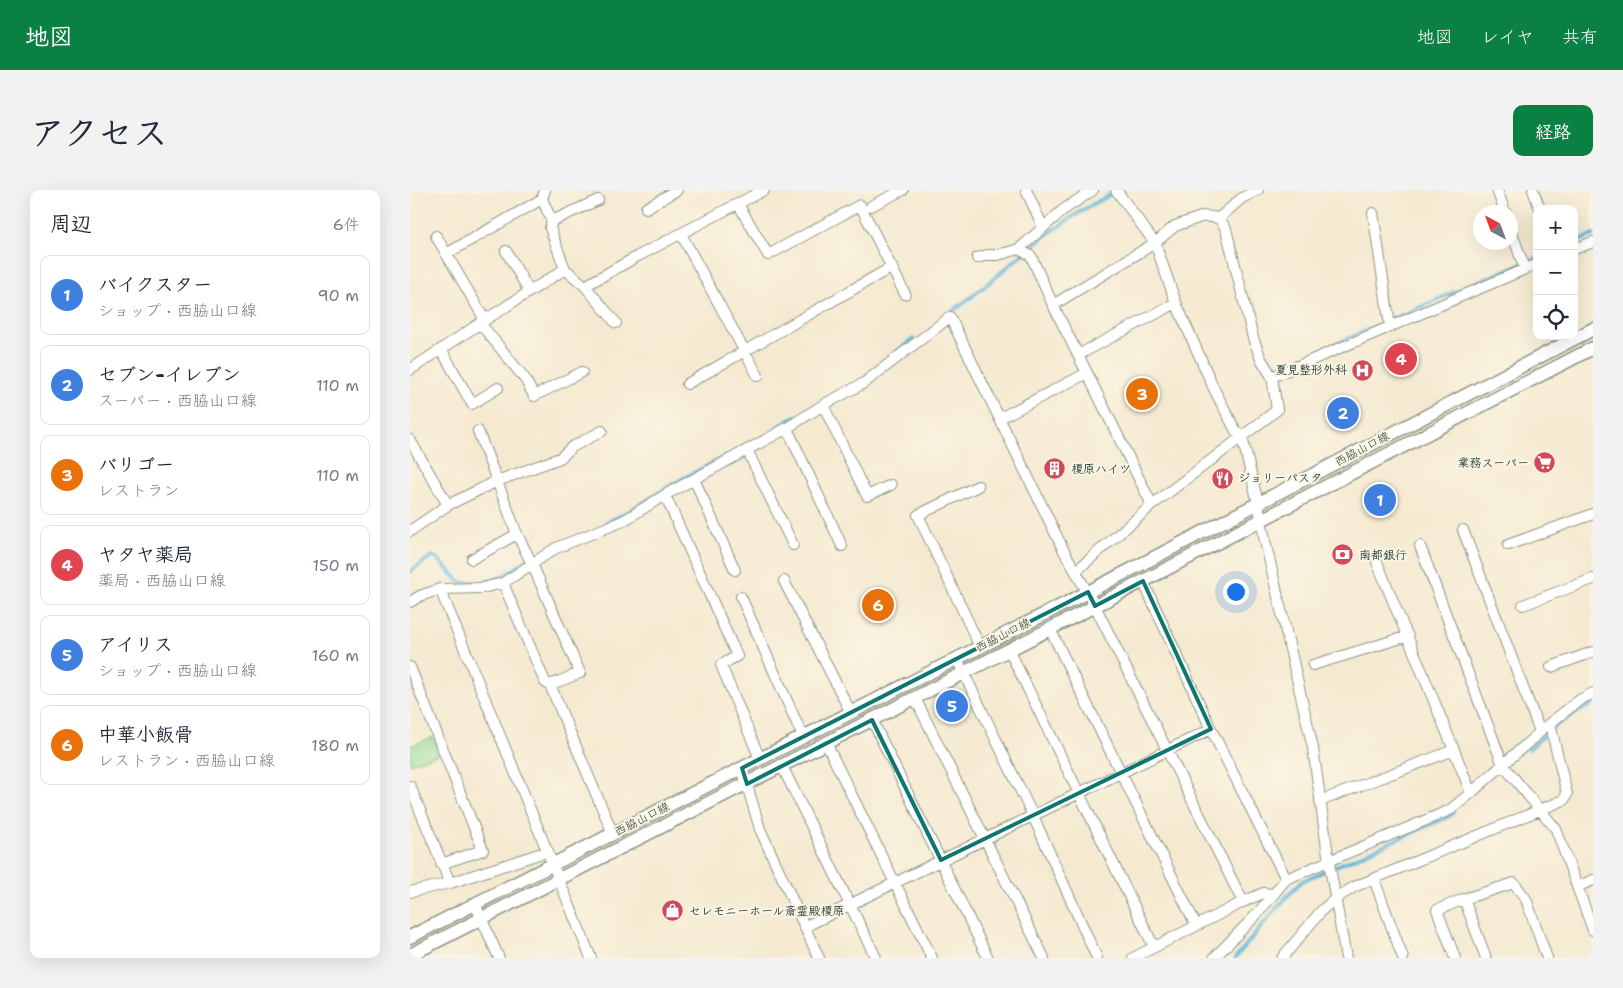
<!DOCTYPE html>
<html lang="ja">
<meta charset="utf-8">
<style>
:root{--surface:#fff;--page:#f2f2f3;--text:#1f2937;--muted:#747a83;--line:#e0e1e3;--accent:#0b8043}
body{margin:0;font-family:"Shantell Sans","Klee One",sans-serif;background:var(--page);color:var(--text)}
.controls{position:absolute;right:15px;top:15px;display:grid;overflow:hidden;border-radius:10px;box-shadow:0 5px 20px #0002}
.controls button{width:45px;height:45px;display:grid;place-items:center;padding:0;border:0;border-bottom:1px solid var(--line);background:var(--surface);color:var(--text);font:25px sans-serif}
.compass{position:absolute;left:1063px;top:15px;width:45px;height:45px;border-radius:50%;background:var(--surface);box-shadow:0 5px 20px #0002;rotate:319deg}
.you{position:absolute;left:825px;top:401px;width:18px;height:18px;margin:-12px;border:4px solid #fff;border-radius:50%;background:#1a73e8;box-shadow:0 0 0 8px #1a73e833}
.badge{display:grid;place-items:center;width:32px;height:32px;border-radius:50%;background:var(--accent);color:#fff;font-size:16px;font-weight:700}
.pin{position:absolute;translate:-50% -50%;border:2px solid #fff;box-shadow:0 1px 5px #0006}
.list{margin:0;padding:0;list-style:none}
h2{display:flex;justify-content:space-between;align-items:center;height:65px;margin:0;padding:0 20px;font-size:21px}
h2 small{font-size:16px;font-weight:400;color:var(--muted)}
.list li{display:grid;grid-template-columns:32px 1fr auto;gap:15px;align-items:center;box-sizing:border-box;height:80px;margin:0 10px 10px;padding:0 10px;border:1px solid var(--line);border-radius:10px}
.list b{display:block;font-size:19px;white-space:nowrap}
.list p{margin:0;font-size:16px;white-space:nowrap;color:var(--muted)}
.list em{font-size:16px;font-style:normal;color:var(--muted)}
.icon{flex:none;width:28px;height:28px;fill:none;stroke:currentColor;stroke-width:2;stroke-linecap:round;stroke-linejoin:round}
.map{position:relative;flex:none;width:1183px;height:768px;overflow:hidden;border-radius:10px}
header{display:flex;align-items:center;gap:30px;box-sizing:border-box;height:70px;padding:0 25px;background:var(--accent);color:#fff}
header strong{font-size:24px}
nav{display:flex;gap:28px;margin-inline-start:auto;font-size:18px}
.intro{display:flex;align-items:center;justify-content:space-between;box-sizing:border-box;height:120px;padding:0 30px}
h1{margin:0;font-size:35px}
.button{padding:12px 22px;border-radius:10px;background:var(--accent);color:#fff;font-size:18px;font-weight:700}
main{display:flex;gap:30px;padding:0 30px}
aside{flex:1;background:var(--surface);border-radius:10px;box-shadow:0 5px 20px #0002}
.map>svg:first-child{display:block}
</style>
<header>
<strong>地図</strong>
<nav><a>地図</a><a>レイヤ</a><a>共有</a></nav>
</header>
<div class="intro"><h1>アクセス</h1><a class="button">経路</a></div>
<main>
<aside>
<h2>周辺<small>6件</small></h2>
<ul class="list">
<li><span class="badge" style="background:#3f7fe0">1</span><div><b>バイクスター</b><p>ショップ · 西脇山口線</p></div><em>90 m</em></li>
<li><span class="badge" style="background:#3f7fe0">2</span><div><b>セブン-イレブン</b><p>スーパー · 西脇山口線</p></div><em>110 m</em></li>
<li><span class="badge" style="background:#e8710a">3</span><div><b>バリゴー</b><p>レストラン</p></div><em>110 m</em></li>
<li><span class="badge" style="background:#e0444e">4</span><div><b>ヤタヤ薬局</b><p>薬局 · 西脇山口線</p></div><em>150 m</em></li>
<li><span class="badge" style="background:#3f7fe0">5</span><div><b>アイリス</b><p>ショップ · 西脇山口線</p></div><em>160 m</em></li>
<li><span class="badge" style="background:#e8710a">6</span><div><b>中華小飯骨</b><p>レストラン · 西脇山口線</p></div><em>180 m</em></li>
</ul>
</aside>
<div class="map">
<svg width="1183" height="768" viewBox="0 0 1183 768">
<rect width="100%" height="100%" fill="#fcf5e5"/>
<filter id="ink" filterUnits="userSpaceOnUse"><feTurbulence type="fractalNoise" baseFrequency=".02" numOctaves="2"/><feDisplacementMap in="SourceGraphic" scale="10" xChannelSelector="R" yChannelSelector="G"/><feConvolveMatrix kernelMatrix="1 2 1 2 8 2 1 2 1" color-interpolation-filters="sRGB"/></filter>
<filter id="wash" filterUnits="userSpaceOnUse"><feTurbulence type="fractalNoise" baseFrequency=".0096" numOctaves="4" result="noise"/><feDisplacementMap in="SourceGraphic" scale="20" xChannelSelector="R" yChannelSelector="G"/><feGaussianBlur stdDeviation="1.12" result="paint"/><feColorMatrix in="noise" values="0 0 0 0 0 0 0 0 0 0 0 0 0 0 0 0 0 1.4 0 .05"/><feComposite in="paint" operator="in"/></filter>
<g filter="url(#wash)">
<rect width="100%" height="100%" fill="#f5ead1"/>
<!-- green -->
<path fill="#90da96" stroke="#588c65" d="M23 547 29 564 0 574V556Z"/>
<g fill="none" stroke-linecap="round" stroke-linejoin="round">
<!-- stream -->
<path stroke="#5eb6db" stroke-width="4" d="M1164 53 1183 45
M537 125C567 105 593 80 620 58 647 36 676 17 707 1
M866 180 1095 80 1127 68
M457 185 503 149
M367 238 386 226
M196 333 218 322 268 291 315 267
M0 382 22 366 28 369 50 392 75 393 93 386 118 370
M1119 559 1146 535 1183 513
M825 768C848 742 867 715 892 691L1038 627 1043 623"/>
</g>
</g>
<g filter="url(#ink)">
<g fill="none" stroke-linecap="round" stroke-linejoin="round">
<defs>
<path id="minor" d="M616 0 633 37
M706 0 745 53 766 113 805 201 826 241 832 247 848 313 855 351 903 558 919 672 936 768
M1087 0 1095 22
M1123 0 1130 19
M328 14 358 65 450 15 495 104
M461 16 493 0
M236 18 267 0
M963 23 980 136
M142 31 188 10
M1100 38 1115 79
M271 44 348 186
M26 46 75 130
M609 59 621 66 643 115
M1164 59 1183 52
M96 61 119 101
M36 64 132 9
M567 68 577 65H588L609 59 653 20 683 0
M155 79 175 96 206 133
M175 96 228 66 354 0
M70 133 115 189 124 206 172 182
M31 159 62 214 88 198
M668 165 766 113
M0 180 75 130 155 79 140 38 142 31 132 9 135 0
M677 183 643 115 745 53 765 36 794 26 809 28
M862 187 1127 74
M277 194 482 77
M413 215 457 306 481 295
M590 228 677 183 742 315
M377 238 432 356
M68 241 87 291 150 268 162 257 192 241
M0 250 38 315 0 341
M337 260 383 355
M284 289 325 380
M568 296 508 325 570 457
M255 305 327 466 311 475 350 569
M38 315 87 291 107 344 122 374 170 483 140 495
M1098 355 1183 324
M1010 356 1093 575 1146 639 1183 740
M62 369 107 344
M967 372 1044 560
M666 381 742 315 867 220 862 187 851 169 843 148 816 39 809 28 832 8 848 0
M374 391 441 523
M733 391 801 539 876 689
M93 393 135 492 140 495 203 644
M30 399 181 768
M331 407 393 547
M0 412 10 406 30 399 72 398 93 393 146 358 213 331 255 305 377 238 413 215 454 193 540 127 654 361 685 416 833 712
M1113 415 1183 389
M640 439 786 735
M599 460 744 757
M547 469 623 626 687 768
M903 475 998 446
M0 477 73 660 31 674
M1141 477 1183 462
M505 508 634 768
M462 530 578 768
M1135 537 1171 509 1183 503
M416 553 522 768
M372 576 466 768
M332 578 350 639 409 768
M0 596 40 693
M910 611 1044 560 1061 603
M964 689 993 768
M1167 697 1183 690
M0 702 40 693 138 661
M65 714 89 768
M394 737 801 539
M723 768 833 712 853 703 863 704
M804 768 848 723 876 689 1040 620 1061 603 1130 542 1053 340
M872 768 912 720 925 709 944 697 1154 610 1157 604 1140 534
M1045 768 1027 720 1054 709
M1076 768 1054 709 1104 693 1116 709 1137 768"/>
<path id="tertiary" d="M0 747 678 402 1183 139
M0 765 685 416 1183 158"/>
</defs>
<!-- minor casing -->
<use href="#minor" stroke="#8a9482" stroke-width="12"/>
<!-- tertiary casing -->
<use href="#tertiary" stroke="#8a9482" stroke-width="15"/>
<!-- minor -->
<use href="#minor" stroke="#fff" stroke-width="10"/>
<!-- tertiary -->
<use href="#tertiary" stroke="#fff" stroke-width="12"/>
</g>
</g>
<!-- marked area -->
<path fill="none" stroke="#0f766e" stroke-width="4" stroke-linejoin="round" d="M733 391 801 539 531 670 462 530 337 594 332 578 678 402 685 416Z"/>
<!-- icons -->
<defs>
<symbol id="hospital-disc" viewBox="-11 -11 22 22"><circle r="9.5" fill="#d1495b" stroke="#fcf5e5"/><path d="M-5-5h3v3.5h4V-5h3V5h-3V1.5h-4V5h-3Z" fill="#fff"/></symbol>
<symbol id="supermarket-disc" viewBox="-11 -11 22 22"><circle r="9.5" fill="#d1495b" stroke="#fcf5e5"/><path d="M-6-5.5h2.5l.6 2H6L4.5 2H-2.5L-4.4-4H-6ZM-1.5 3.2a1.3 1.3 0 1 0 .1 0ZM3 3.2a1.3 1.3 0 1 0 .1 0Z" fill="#fff"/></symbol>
<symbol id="building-disc" viewBox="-11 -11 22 22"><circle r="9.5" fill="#d1495b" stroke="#fcf5e5"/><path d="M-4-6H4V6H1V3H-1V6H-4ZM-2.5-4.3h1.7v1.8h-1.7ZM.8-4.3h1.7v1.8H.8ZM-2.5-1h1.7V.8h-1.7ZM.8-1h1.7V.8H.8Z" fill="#fff"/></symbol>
<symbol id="restaurant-disc" viewBox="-11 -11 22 22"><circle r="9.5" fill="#d1495b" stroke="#fcf5e5"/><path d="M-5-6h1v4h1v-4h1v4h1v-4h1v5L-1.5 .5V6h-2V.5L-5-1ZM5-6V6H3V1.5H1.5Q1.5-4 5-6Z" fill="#fff"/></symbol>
<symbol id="bank-disc" viewBox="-11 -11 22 22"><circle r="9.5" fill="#d1495b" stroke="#fcf5e5"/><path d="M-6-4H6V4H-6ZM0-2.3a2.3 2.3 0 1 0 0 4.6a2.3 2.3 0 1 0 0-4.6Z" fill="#fff"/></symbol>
<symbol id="shop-disc" viewBox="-11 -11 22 22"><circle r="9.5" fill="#d1495b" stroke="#fcf5e5"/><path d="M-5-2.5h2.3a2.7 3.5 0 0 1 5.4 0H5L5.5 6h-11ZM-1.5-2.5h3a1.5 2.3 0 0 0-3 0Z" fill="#fff"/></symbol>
</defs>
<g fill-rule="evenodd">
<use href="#hospital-disc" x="940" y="168" width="25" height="25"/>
<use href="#supermarket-disc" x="1122" y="260" width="25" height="25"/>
<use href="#building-disc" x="632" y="266" width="25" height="25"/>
<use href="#restaurant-disc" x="800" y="276" width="25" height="25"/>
<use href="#bank-disc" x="920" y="352" width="25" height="25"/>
<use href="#shop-disc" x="250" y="708" width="25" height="25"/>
</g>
<g text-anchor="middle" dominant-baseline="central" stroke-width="4" stroke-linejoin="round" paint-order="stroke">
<!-- poi labels -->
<g font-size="12" font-weight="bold" fill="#1f3d34" stroke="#fcf5e5" text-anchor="start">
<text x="937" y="180" text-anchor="end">夏見整形外科</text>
<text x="1119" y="273" text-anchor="end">業務スーパー</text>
<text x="661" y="279">榎原ハイツ</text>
<text x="828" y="288">ジョリーパスタ</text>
<text x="949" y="365">南都銀行</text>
<text x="279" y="721">セレモニーホール斎霊殿榎原</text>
</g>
<!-- street labels -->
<g font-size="12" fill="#1f3d34" stroke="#fcf5e5">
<text transform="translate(952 259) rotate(-28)">西脇山口線</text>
<text transform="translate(593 445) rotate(-27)">西脇山口線</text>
<text transform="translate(232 629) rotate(-27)">西脇山口線</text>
</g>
</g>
</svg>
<div class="controls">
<button>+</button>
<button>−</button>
<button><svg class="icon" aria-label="locate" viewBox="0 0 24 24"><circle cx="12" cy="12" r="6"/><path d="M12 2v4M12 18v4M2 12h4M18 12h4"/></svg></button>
</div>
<svg class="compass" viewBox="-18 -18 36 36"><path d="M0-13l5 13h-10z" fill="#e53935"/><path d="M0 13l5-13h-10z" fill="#747a83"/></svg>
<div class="you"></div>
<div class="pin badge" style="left:970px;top:310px;background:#3f7fe0">1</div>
<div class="pin badge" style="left:933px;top:223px;background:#3f7fe0">2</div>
<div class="pin badge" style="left:732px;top:204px;background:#e8710a">3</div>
<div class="pin badge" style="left:991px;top:169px;background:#e0444e">4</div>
<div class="pin badge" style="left:542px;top:516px;background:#3f7fe0">5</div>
<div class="pin badge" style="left:468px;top:415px;background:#e8710a">6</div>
</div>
</main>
